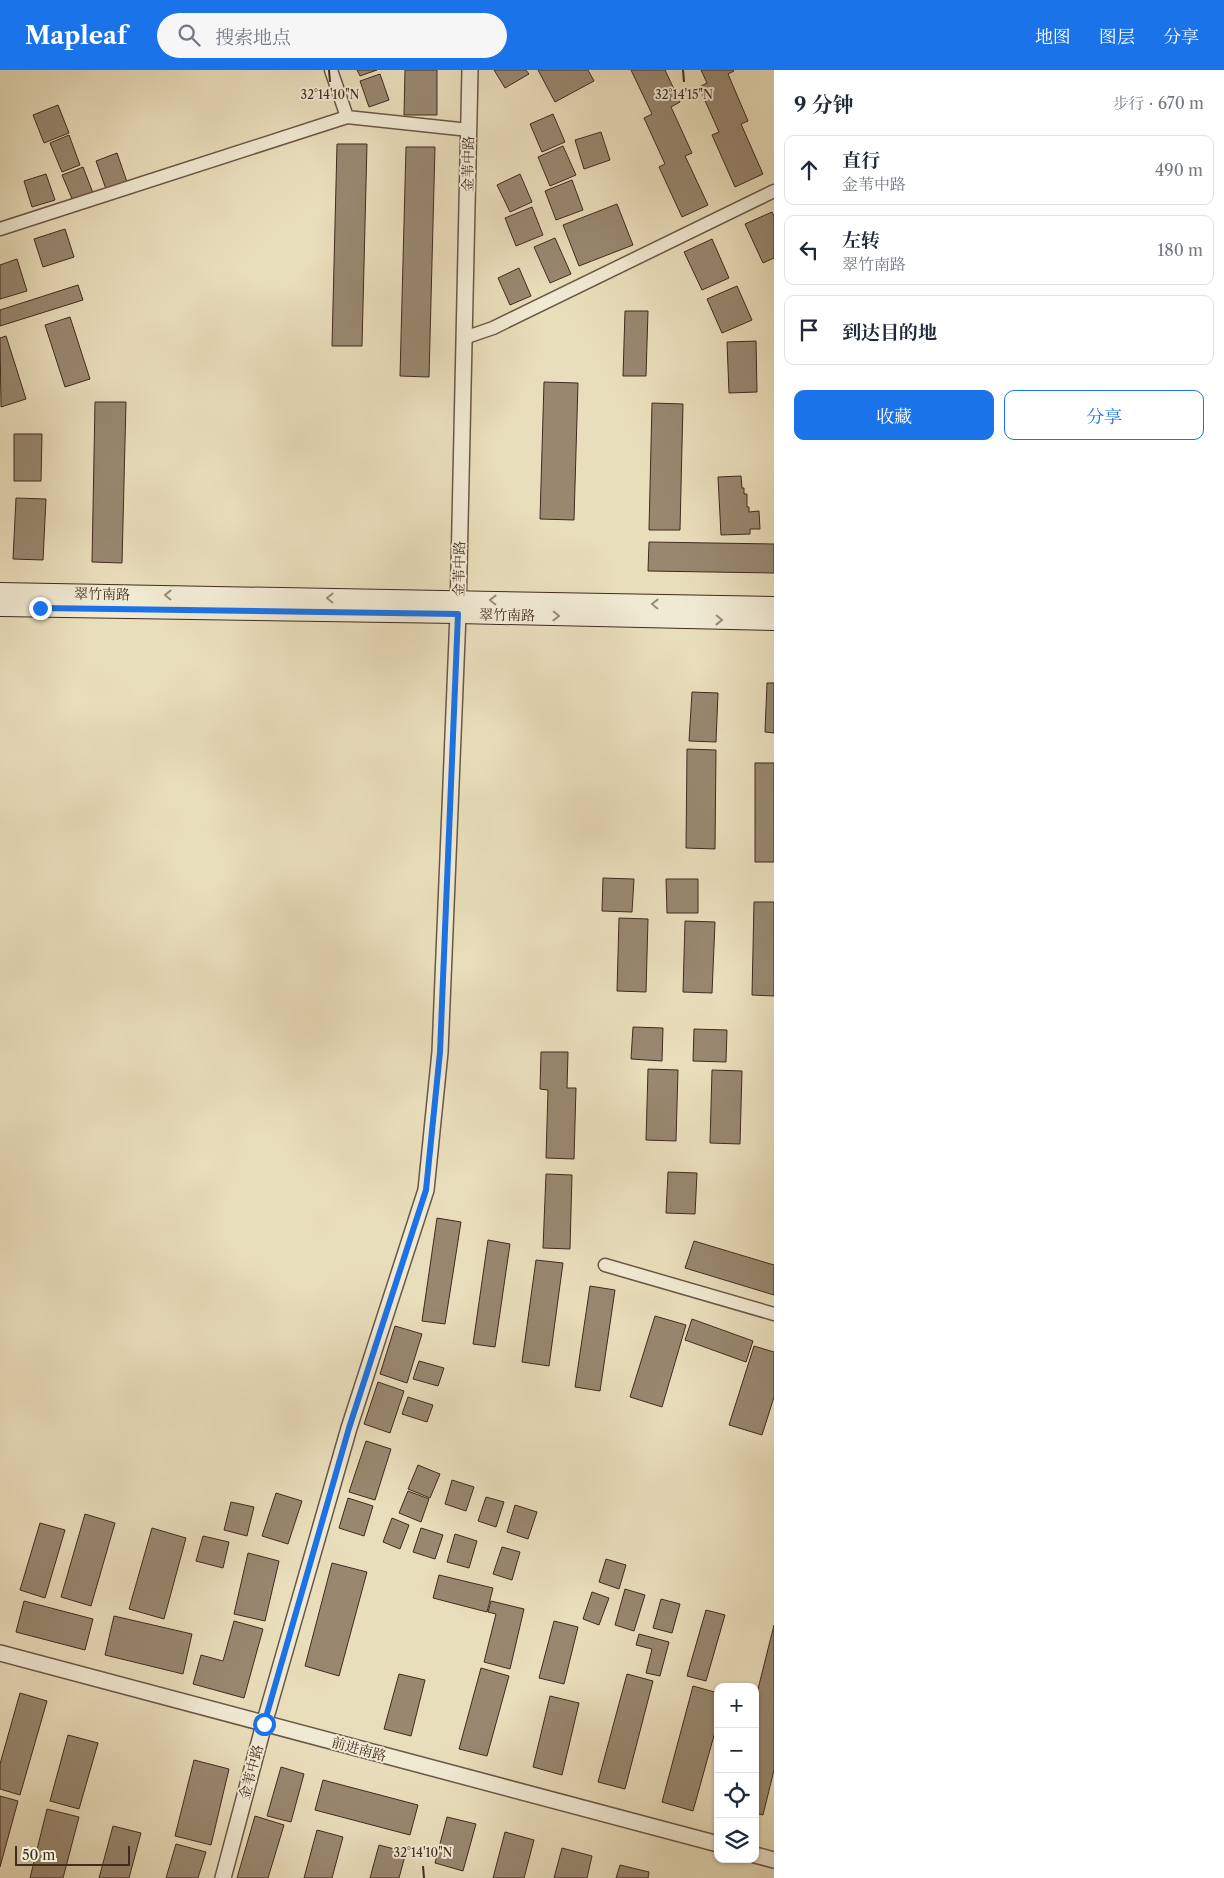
<!DOCTYPE html>
<html lang="zh">
<meta charset="utf-8">
<style>
:root{--surface:#fff;--page:#f6f6f7;--text:#1f2937;--muted:#747a83;--line:#e0e1e3;--accent:#1a73e8}
body{margin:0;font-family:"Libre Caslon Text","Noto Serif SC",serif;background:var(--page);color:var(--text)}
.controls{position:absolute;right:15px;bottom:15px;display:grid;overflow:hidden;border-radius:10px;box-shadow:0 1px 4px #0004}
.controls button{width:45px;height:45px;display:grid;place-items:center;padding:0;border:0;border-bottom:1px solid var(--line);background:var(--surface);color:var(--text);font:25px sans-serif}
.scale{position:absolute;left:15px;bottom:12px;width:115px;box-sizing:border-box;padding-left:5px;border:2px solid #412a1e;border-top:0;font-size:14px;line-height:18px;white-space:nowrap;color:#412a1e;-webkit-text-stroke:4px #f1ead3;paint-order:stroke}
.stop{position:absolute;width:15px;height:15px;margin:-11px;border:4px solid #1a73e8;border-radius:50%;background:#fff}
.stop.end{background:#1a73e8;border-color:#fff;box-shadow:0 1px 5px #0008}
.list{margin:0;padding:0;list-style:none}
h2{display:flex;justify-content:space-between;align-items:center;height:65px;margin:0;padding:0 20px;font-size:21px}
h2 small{font-size:16px;font-weight:400;color:var(--muted)}
.list li{display:grid;grid-template-columns:32px 1fr auto;gap:15px;align-items:center;box-sizing:border-box;height:70px;margin:0 10px 10px;padding:0 10px;border:1px solid var(--line);border-radius:10px}
.list b{display:block;font-size:19px;white-space:nowrap}
.list p{margin:0;font-size:16px;white-space:nowrap;color:var(--muted)}
.list em{font-size:16px;font-style:normal;color:var(--muted)}
.actions{display:flex;gap:10px;padding:15px 20px}
.actions a{flex:1;padding:11px 0;border:1px solid var(--accent);border-radius:10px;text-align:center;font-size:18px;color:var(--accent)}
.actions .main{background:var(--accent);color:#fff}
.icon{flex:none;width:28px;height:28px;fill:none;stroke:currentColor;stroke-width:2;stroke-linecap:round;stroke-linejoin:round}
.map{position:relative;flex:none;width:774px;height:1808px;overflow:hidden}
header{display:flex;align-items:center;gap:30px;box-sizing:border-box;height:70px;padding:0 25px;background:var(--accent);color:#fff}
header strong{font-size:24px}
nav{display:flex;gap:28px;margin-inline-start:auto;font-size:18px}
.search{width:350px;height:45px;background:var(--page);display:flex;align-items:center;gap:12px;box-sizing:border-box;padding:0 18px;border-radius:28px;color:var(--muted);font-size:19px}
main{display:flex}
aside{flex:1;background:var(--surface)}
.map>svg:first-child{display:block}
</style>
<header>
<strong>Mapleaf</strong>
<div class="search"><svg class="icon" aria-label="search" viewBox="0 0 24 24"><circle cx="10" cy="10" r="6"/><path d="M15 15l6 6"/></svg>搜索地点</div>
<nav><a>地图</a><a>图层</a><a>分享</a></nav>
</header>
<main>
<div class="map">
<svg width="774" height="1808" viewBox="0 0 774 1808">
<rect width="100%" height="100%" fill="#e9debb"/>
<filter id="stains"><feTurbulence type="fractalNoise" baseFrequency=".004" numOctaves="4"/><feColorMatrix values="0 0 0 0 .2 0 0 0 0 .09 0 0 0 0 .02 0 0 0 .5 -.17"/></filter>
<radialGradient id="worn" r=".72"><stop offset=".6" stop-color="#630" stop-opacity="0"/><stop offset="1" stop-color="#630" stop-opacity=".3"/></radialGradient>
<!-- building -->
<path fill="#988870" stroke="#412a1e" d="M357 0H377L360 6Z
M405 0H437V45H404Z
M494 0H526L529 4 505 18Z
M538 0H588L594 11 555 32Z
M631 0H665L680 32 671 37 692 83 685 86 708 135 682 147 659 97 665 94 644 48 652 44Z
M701 0H733L734 1 728 4 748 51 741 54 763 104 735 117 712 65 719 62 699 17 707 13Z
M380 4 389 30 369 37 360 11Z
M58 35 69 63 44 73 33 45Z
M553 44 565 72 542 82 530 54Z
M601 62 610 90 584 99 575 70Z
M69 65 80 95 62 102 50 73Z
M337 74H367L362 276H332Z
M563 76 576 105 550 116 538 87Z
M406 77H435L429 307 400 306Z
M117 83 127 112 106 119 96 91Z
M83 97 93 123 73 131 62 105Z
M46 104 55 130 32 137 24 111Z
M520 104 532 132 510 142 497 115Z
M572 110 583 140 556 150 545 121Z
M617 134 633 175 579 196 563 155Z
M532 137 543 165 516 176 505 148Z
M772 142 774 146V188L763 193 745 154Z
M65 159 74 187 43 197 34 169Z
M555 168 571 204 550 213 534 177Z
M712 169 729 208 702 220 684 182Z
M17 189 27 221 0 229V195Z
M519 198 531 226 510 235 498 208Z
M78 215 83 230 0 256V240Z
M737 216 752 250 722 263 707 229Z
M625 241H648L646 306H623Z
M70 247 90 309 65 317 45 255Z
M6 266 26 329 1 337 0 268Z
M756 271 757 322 729 323 727 272Z
M544 312 578 313 574 450 540 449Z
M95 332H126L122 493 92 492Z
M652 333 683 334 680 460H649Z
M14 364H42L41 411H14Z
M741 406 742 418H744V424H747V437H749V442L759 441 760 459H750V464L721 465 718 407Z
M16 428 46 429 43 490 13 489Z
M649 472 774 474V503L648 501Z
M767 613H774V663L765 662Z
M692 622 718 623 716 672 689 671Z
M687 679 716 680 715 779 686 778Z
M755 693H774V792H755Z
M603 808 634 809 632 842 602 841Z
M666 809H698V843H667Z
M754 832H774V926L752 925Z
M619 848 648 849 646 922 617 921Z
M685 851 715 852 712 923 683 922Z
M633 957 663 958 662 991 631 989Z
M694 959 727 960 726 992 693 991Z
M541 982H568L567 1018H576L574 1089 546 1088 548 1020 540 1019Z
M648 999 678 1000 676 1071 646 1070Z
M712 1000 742 1001 740 1074 710 1073Z
M668 1102 697 1103 695 1144 666 1143Z
M546 1104 572 1105 570 1179 543 1178Z
M437 1148 461 1152 445 1254 422 1251Z
M488 1170 510 1174 495 1277 473 1274Z
M694 1171 774 1195V1225L685 1198Z
M536 1190 563 1193 549 1296 522 1292Z
M590 1216 615 1220 600 1321 575 1317Z
M655 1246 686 1255 662 1337 630 1327Z
M692 1249 753 1271 746 1292 685 1270Z
M395 1256 422 1264 407 1313 380 1304Z
M754 1276 774 1282V1327L762 1365 729 1355Z
M419 1291 444 1298 438 1316 413 1309Z
M378 1312 404 1321 390 1363 364 1354Z
M408 1327 433 1335 427 1352 402 1344Z
M366 1371 391 1379 375 1430 349 1422Z
M418 1395 440 1404 430 1428 408 1419Z
M452 1410 474 1417 466 1441 445 1434Z
M408 1421 429 1429 421 1452 399 1443Z
M276 1423 302 1431 288 1474 262 1466Z
M486 1427 504 1432 496 1457 478 1451Z
M348 1428 373 1436 364 1466 339 1458Z
M231 1432 254 1437 247 1466 224 1460Z
M515 1435 537 1442 528 1469 507 1462Z
M85 1444 115 1453 91 1536 61 1527Z
M392 1448 409 1455 400 1479 383 1472Z
M40 1453 65 1460 45 1528 20 1520Z
M152 1458 186 1468 164 1549 129 1539Z
M421 1458 443 1465 435 1489 413 1482Z
M455 1464 477 1471 469 1498 447 1492Z
M203 1466 229 1472 223 1498 196 1491Z
M502 1477 520 1482 512 1510 493 1504Z
M248 1483 279 1491 265 1551 234 1544Z
M606 1489 626 1495 619 1519 599 1512Z
M332 1493 367 1502 339 1606 305 1596Z
M439 1505 493 1518 487 1542 433 1528Z
M625 1519 645 1525 634 1561 615 1555Z
M592 1522 609 1528 599 1555 583 1549Z
M661 1529 680 1534 672 1563 653 1558Z
M24 1531 93 1549 85 1580 16 1562Z
M491 1531 524 1539 510 1599 484 1592 496 1544 488 1542Z
M706 1540 725 1545 706 1611 687 1606Z
M114 1546 192 1564 183 1604 105 1585Z
M234 1551 263 1559 244 1628 193 1614 201 1585 223 1591Z
M554 1551 578 1557 564 1614 539 1608Z
M774 1555V1700L763 1745 755 1743V1631Z
M639 1564 669 1572 660 1606 646 1603 652 1579 636 1575Z
M481 1598 509 1606 487 1686 459 1679Z
M399 1604 425 1610 411 1666 384 1659Z
M627 1604 653 1611 625 1719 598 1712Z
M693 1616 718 1623V1651L693 1741 662 1732Z
M20 1623 47 1631 20 1725 0 1719V1694Z
M550 1626 579 1633 562 1705 533 1697Z
M68 1665 98 1673 79 1739 50 1731Z
M194 1690 229 1699 211 1775 175 1766Z
M281 1697 304 1704 291 1752 267 1746Z
M323 1710 418 1735 410 1765 315 1740Z
M0 1726 18 1731 0 1797Z
M47 1739 79 1747 63 1808H30Z
M255 1746 284 1755 268 1808H237Z
M447 1747 476 1754 463 1801 435 1793Z
M113 1756 141 1763 129 1808H99Z
M317 1760 343 1767 332 1808H304Z
M505 1762 534 1770 524 1808H493Z
M176 1774 206 1782 198 1808H166Z
M379 1775 406 1782 399 1808H370Z
M562 1778 592 1786 587 1808H554Z
M620 1795 649 1802 648 1808H616Z"/>
<g fill="none" stroke-linecap="round" stroke-linejoin="round">
<defs>
<path id="minor" d="M331 0 347 47
M0 159 347 47 469 60
M464 268 493 258 774 121
M605 1195 774 1244"/>
<path id="tertiary" d="M0 1583 718 1774
M755 1785 774 1790
M223 1808 264 1654 349 1358 426 1120 440 982 458 544 470 0"/>
<path id="secondary" d="M0 522 774 536
M0 537 458 544 774 551"/>
</defs>
<!-- minor casing -->
<use href="#minor" stroke="#6b5745" stroke-width="15"/>
<!-- tertiary casing -->
<use href="#tertiary" stroke="#6b5745" stroke-width="18"/>
<!-- secondary casing -->
<use href="#secondary" stroke="#412a1e" stroke-width="20"/>
<!-- minor -->
<use href="#minor" stroke="#f1ead3" stroke-width="12"/>
<!-- tertiary -->
<use href="#tertiary" stroke="#f1ead3" stroke-width="15"/>
<!-- secondary -->
<use href="#secondary" stroke="#f1ead3" stroke-width="18"/>
</g>
<!-- one-way arrows -->
<defs><path id="oneway-chevron" d="M-2-3.5L2.5 0L-2 3.5" fill="none" stroke-width="1.6" stroke-linecap="round" stroke-linejoin="round" transform="scale(1.25)"/></defs>
<g stroke="#998a78">
<use href="#oneway-chevron" transform="translate(168 525) rotate(-179)"/>
<use href="#oneway-chevron" transform="translate(330 528) rotate(-179)"/>
<use href="#oneway-chevron" transform="translate(493 530) rotate(-179)"/>
<use href="#oneway-chevron" transform="translate(655 534) rotate(-179)"/>
<use href="#oneway-chevron" transform="translate(556 546) rotate(1)"/>
<use href="#oneway-chevron" transform="translate(719 550) rotate(1)"/>
</g>
<g fill="none" stroke-linecap="round" stroke-linejoin="round">
<!-- route -->
<path stroke="#1a73e8" stroke-width="6" d="M40 538 458 544 440 982 426 1120 349 1358 264 1654"/>
</g>
<!-- ticks -->
<path fill="none" stroke="#412a1e" stroke-width="2" d="M329 0 330 12M683 0 684 12M423 1796 424 1808"/>
<g text-anchor="middle" dominant-baseline="central" stroke-width="4" stroke-linejoin="round" paint-order="stroke">
<!-- street labels -->
<g font-size="14" fill="#412a1e" stroke="#f1ead3">
<text transform="translate(468 94) rotate(-89)">金苇中路</text>
<text transform="translate(459 499) rotate(-89)">金苇中路</text>
<text transform="translate(102 524) rotate(1)">翠竹南路</text>
<text transform="translate(507 545) rotate(1)">翠竹南路</text>
<text transform="translate(359 1679) rotate(15)">前进南路</text>
<text transform="translate(251 1702) rotate(-75)">金苇中路</text>
</g>
</g>
<g font-size="12" text-anchor="middle" fill="#412a1e" stroke="#f1ead3" stroke-width="4" stroke-linejoin="round" paint-order="stroke">
<text x="330" y="29">32°14'10"N</text>
<text x="684" y="29">32°14'15"N</text>
<text x="423" y="1787">32°14'10"N</text>
</g>
<rect width="100%" height="100%" filter="url(#stains)"/>
<rect width="100%" height="100%" fill="url(#worn)"/>
</svg>
<div class="controls">
<button>+</button>
<button>−</button>
<button><svg class="icon" aria-label="locate" viewBox="0 0 24 24"><circle cx="12" cy="12" r="6"/><path d="M12 2v4M12 18v4M2 12h4M18 12h4"/></svg></button>
<button><svg class="icon" aria-label="layers" viewBox="0 0 24 24"><path d="M12 4l9 5-9 5-9-5zM3 14l9 5 9-5"/></svg></button>
</div>
<div class="scale">50 m</div>
<div class="stop" style="left:264px;top:1654px"></div>
<div class="stop end" style="left:40px;top:538px"></div>
</div>
<aside>
<h2>9 分钟<small>步行 · 670 m</small></h2>
<ul class="list">
<li><svg class="icon" aria-label="ahead" viewBox="0 0 24 24"><path d="M12 20V5M6 11l6-6 6 6"/></svg><div><b>直行</b><p>金苇中路</p></div><em>490 m</em></li>
<li><svg class="icon" aria-label="left" viewBox="0 0 24 24"><path d="M17 20v-9H6M10 6l-5 5 5 5"/></svg><div><b>左转</b><p>翠竹南路</p></div><em>180 m</em></li>
<li><svg class="icon" aria-label="arrive" viewBox="0 0 24 24"><path d="M6 21V4h12l-3 4 3 4H6"/></svg><div><b>到达目的地</b></div></li>
</ul>
<div class="actions"><a class="main">收藏</a><a>分享</a></div>
</aside>
</main>
